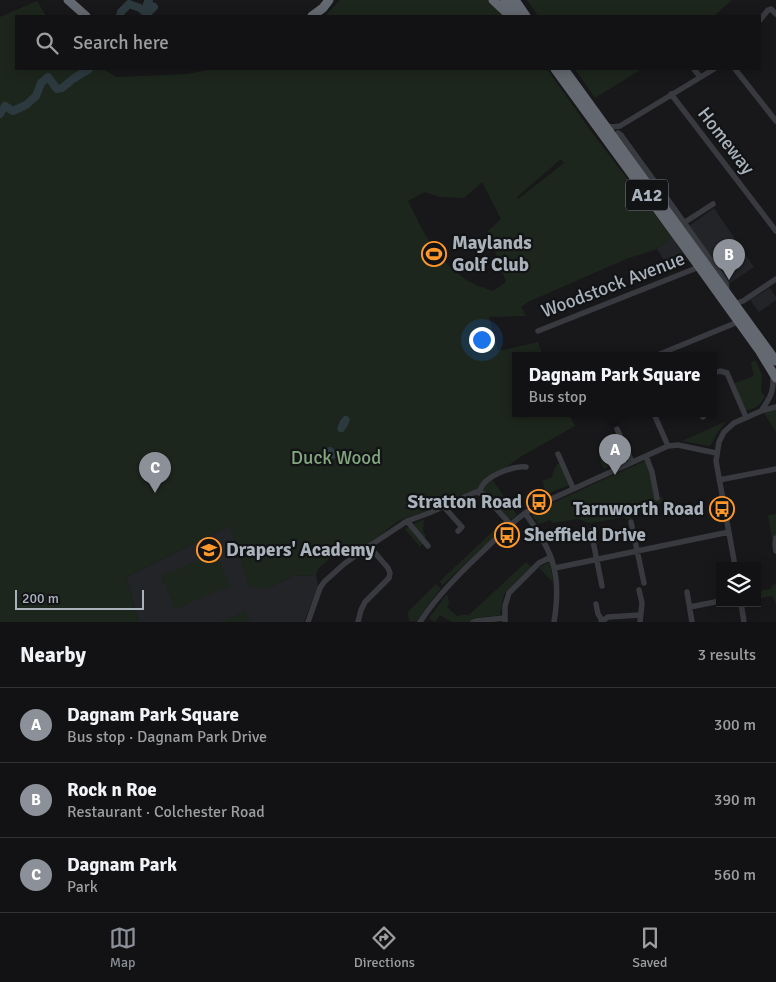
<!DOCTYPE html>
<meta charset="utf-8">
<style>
:root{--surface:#121214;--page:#1b1b1d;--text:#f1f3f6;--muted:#9c9ea0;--line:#313234;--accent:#8c9099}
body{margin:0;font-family:Signika,sans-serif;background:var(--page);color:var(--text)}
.controls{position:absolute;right:15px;bottom:15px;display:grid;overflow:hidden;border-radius:0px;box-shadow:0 2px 12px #0003}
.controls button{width:45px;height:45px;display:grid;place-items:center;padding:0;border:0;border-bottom:1px solid var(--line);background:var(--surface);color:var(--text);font:25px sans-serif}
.scale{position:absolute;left:15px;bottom:12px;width:129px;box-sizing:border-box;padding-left:5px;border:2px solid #a9b1bb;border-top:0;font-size:14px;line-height:18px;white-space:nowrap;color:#a9b1bb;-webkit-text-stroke:4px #121315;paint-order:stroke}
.you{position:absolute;left:481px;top:339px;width:18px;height:18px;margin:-12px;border:4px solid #fff;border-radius:50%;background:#1a73e8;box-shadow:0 0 0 8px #1a73e833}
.badge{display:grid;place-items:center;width:32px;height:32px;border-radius:50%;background:var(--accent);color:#fff;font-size:16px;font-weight:700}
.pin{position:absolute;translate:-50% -41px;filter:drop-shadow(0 1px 2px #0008)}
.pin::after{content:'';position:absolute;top:26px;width:18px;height:15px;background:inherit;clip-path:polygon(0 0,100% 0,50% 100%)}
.popup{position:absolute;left:512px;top:352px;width:205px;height:65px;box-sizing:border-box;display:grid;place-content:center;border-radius:0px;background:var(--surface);filter:drop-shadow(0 1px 4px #0005);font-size:16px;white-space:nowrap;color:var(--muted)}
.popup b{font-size:19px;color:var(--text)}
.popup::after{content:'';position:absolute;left:50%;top:100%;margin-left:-10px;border:10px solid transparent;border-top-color:var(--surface)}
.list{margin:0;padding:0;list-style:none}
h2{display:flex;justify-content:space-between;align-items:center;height:65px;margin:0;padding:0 20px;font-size:21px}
h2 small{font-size:16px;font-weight:400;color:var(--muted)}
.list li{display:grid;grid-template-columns:32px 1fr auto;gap:15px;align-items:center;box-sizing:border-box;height:75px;padding:0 20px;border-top:1px solid var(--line)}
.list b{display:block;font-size:19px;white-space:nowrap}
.list p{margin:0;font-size:16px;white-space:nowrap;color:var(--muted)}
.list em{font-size:16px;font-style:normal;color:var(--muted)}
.icon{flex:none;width:28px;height:28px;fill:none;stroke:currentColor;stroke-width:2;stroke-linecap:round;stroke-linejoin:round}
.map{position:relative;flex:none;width:776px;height:622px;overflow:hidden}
.search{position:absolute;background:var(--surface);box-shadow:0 2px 12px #0003;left:15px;right:15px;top:15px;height:55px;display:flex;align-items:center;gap:12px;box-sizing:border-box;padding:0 18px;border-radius:0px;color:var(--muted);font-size:19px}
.sheet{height:290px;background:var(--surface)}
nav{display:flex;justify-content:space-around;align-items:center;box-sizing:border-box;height:70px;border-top:1px solid var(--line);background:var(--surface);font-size:14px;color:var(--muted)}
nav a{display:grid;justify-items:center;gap:2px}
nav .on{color:var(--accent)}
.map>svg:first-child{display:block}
</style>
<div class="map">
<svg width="776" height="622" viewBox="0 0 776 622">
<rect width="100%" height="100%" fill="#18181a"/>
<!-- built -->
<path fill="#232427" d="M714 208 754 267 729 284 689 226Z
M672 237 687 260 669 268 657 249Z
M770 288 776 297V300L759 312 750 300Z
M230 526 267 589 293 576 316 575 318 586 304 622H139L126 577Z"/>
<!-- green -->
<path fill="#1d261d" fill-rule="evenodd" d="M340 0H497L509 16H325Z
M527 0H732L714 16H538Z
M37 1 46 16H16V69H103L117 77 188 74 211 69H547L593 134 672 237 657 249 626 259 528 302 521 307 526 316 489 317 498 351 538 342 543 356H516V414H569L575 426 520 457 491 478 517 515 512 519 508 520 480 489 460 498 398 521 367 546 335 553 318 569 316 575 293 576 267 589 249 586 230 526 126 577 139 622H0V17ZM561 159 564 163 518 199 517 197ZM482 182 501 219 488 231 506 282 493 291C485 288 475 285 468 281 435 259 425 235 408 201L425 192 440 197 464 198Z
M575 69H642L595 98Z
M753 361H756L762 375 761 392 765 396C762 404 754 410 746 410L733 384 754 376 751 364Z
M776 408V432L764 413Z
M724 422 725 423 717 433 711 445 709 446 682 441Z
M615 437H618L629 458 604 469 598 455 611 449 610 447Z
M647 460 657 498 662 497 663 503 653 505 648 510 642 512 631 515V519H626L624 517 598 522 589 523 578 519 552 523 550 520 539 524 532 516 533 514 540 509 611 476Z
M557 464H560L569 485 547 494 542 481 553 477 552 475Z
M776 514V538L775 544 772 539 768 515Z
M424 519 423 532 426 535 423 544 420 547 405 529Z
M504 521 505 523V526L442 586 440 581Z
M216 553 230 586 175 609 161 576Z
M526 562 531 567 504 594 500 615 475 618 469 622H452L440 615 435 622 429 618 446 595 448 596 449 604 447 607 458 617 460 615H469Z
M547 563H550L553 580 552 581 539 568Z
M436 584 441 588 416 622 409 621 408 612Z
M776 584V604L772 596 757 599V591L770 589 772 588 771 585Z
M245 611 250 622H221Z"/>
<!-- water -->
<path fill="#2c3a3f" d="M344 416H347L350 419 347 427 343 432H339L337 429 340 421Z
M331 447 337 452V457L333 459 326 457 325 448Z"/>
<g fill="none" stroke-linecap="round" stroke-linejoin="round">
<!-- river -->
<path stroke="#2c3a3f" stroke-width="8" d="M120 16 121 12 129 4 140 8 147 14 154 7 147 4 149 0
M0 114 5 106 13 111 26 105 36 96 41 83 48 77 57 89 62 88 73 79 89 69"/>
<!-- minor -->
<path stroke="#383a3f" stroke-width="5.5" d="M760 20 768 10 771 9 776 14
M694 69 700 77
M735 69 776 121
M671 94 776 231
M605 126 612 127 620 126 714 69
M618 133 621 135 671 204 722 276C725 281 728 285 726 291
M682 224 713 204
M736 307 737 303 743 301 776 279
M538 331 699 267
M655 356 733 324 738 321 737 318
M714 373 720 371 727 373 746 417
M761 411C771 397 774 391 773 374
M654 414 668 446
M701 414 703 417
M617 429 632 462
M558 454 573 488
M646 456 652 472 657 498
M719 480 776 469
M479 492C481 488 482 485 485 482 493 474 516 465 526 467
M444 507 462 527 458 531
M525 513C553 551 562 574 554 622
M407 521 428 546
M631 522 644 583
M591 531 602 586
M776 538 775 544 776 551
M735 566 716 461 719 442 724 432 734 423 761 411 776 407
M555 568 729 532
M639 590 642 603 640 622
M687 592 692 622
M741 603 744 622
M596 604 598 614 602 620
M690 607 720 601
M308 622 320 588 324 582 344 564 362 551 407 521 429 513 476 492 483 494 510 524
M358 622 361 610 365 602 389 578 390 573 388 568 369 546
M420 622C437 596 459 574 482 552 500 535 516 517 538 505L668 446 678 445 716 453
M473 622 476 621 504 618
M505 622V606L509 593 539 563 551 557
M601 622 608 617 640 615"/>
<!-- highway -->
<path stroke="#646971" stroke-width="9" d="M68 0 86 16
M493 0 510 16
M505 0 517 16
M515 0 526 16
M312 16 323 8 329 0
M555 69 695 261 759 350 776 378
M564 69 776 361"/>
</g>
<!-- icons -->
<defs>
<symbol id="stadium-ring" viewBox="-11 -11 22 22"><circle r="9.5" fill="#121315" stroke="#ff982a" stroke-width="1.5"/><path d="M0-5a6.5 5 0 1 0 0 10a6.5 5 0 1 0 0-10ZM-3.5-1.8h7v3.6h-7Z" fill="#ff982a"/></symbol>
<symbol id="bus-ring" viewBox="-11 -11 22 22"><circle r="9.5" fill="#121315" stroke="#ff982a" stroke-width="1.5"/><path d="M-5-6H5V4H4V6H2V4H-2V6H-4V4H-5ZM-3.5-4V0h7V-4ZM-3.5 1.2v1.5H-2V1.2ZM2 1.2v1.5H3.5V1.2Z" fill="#ff982a"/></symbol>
<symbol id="school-ring" viewBox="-11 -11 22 22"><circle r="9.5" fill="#121315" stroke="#ff982a" stroke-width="1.5"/><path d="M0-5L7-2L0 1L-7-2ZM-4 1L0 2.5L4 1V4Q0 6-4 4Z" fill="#ff982a"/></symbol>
</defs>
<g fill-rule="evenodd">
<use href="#stadium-ring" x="420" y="240" width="28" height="28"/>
<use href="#bus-ring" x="525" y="488" width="28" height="28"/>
<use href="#bus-ring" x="708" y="495" width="28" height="28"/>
<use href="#bus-ring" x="493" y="521" width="28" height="28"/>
<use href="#school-ring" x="195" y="536" width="28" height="28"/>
</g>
<g text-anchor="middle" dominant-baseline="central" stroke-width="4.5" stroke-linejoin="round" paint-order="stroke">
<!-- shield labels -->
<rect fill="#121315" stroke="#7c8289" stroke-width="1" x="626" y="179.5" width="42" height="31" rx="4"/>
<g font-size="18" font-weight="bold" fill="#a9b1bb">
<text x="647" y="195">A12</text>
</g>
<!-- street labels -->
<g font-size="19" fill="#a9b1bb" stroke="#121315">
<text transform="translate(726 141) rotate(52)">Homeway</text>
<text transform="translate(613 285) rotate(-21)">Woodstock Avenue</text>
</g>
<!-- poi labels -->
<g font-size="19" font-weight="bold" fill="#a9b1bb" stroke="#121315" text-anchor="start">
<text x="452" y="243">Maylands<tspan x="452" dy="22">Golf Club</tspan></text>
<text x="522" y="502" text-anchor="end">Stratton Road</text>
<text x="704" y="509" text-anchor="end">Tarnworth Road</text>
<text x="524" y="535">Sheffield Drive</text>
<text x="226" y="550">Drapers' Academy</text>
</g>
<!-- park labels -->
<g font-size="19" fill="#82a77e" stroke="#121315">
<text x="336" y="458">Duck Wood</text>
</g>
</g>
</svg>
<div class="controls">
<button><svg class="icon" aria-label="layers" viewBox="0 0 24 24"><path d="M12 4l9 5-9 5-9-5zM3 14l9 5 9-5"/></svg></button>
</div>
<div class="scale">200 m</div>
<div class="you"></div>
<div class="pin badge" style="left:615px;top:475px">A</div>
<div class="popup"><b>Dagnam Park Square</b>Bus stop</div>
<div class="pin badge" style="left:729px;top:280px">B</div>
<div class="pin badge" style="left:155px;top:493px">C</div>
<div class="search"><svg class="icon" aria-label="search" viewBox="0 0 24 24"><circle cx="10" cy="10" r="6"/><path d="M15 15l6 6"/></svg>Search here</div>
</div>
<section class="sheet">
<h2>Nearby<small>3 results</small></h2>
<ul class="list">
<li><span class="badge">A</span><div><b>Dagnam Park Square</b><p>Bus stop · Dagnam Park Drive</p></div><em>300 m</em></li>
<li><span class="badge">B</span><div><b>Rock n Roe</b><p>Restaurant · Colchester Road</p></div><em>390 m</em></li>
<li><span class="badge">C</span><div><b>Dagnam Park</b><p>Park</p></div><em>560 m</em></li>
</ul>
</section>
<nav>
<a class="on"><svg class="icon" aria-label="map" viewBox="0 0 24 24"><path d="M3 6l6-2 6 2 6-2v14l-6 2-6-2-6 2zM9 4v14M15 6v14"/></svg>Map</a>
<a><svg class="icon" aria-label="directions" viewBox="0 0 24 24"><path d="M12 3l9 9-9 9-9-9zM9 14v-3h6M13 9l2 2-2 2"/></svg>Directions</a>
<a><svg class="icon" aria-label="saved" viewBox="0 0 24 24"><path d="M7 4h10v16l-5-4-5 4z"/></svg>Saved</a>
</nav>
